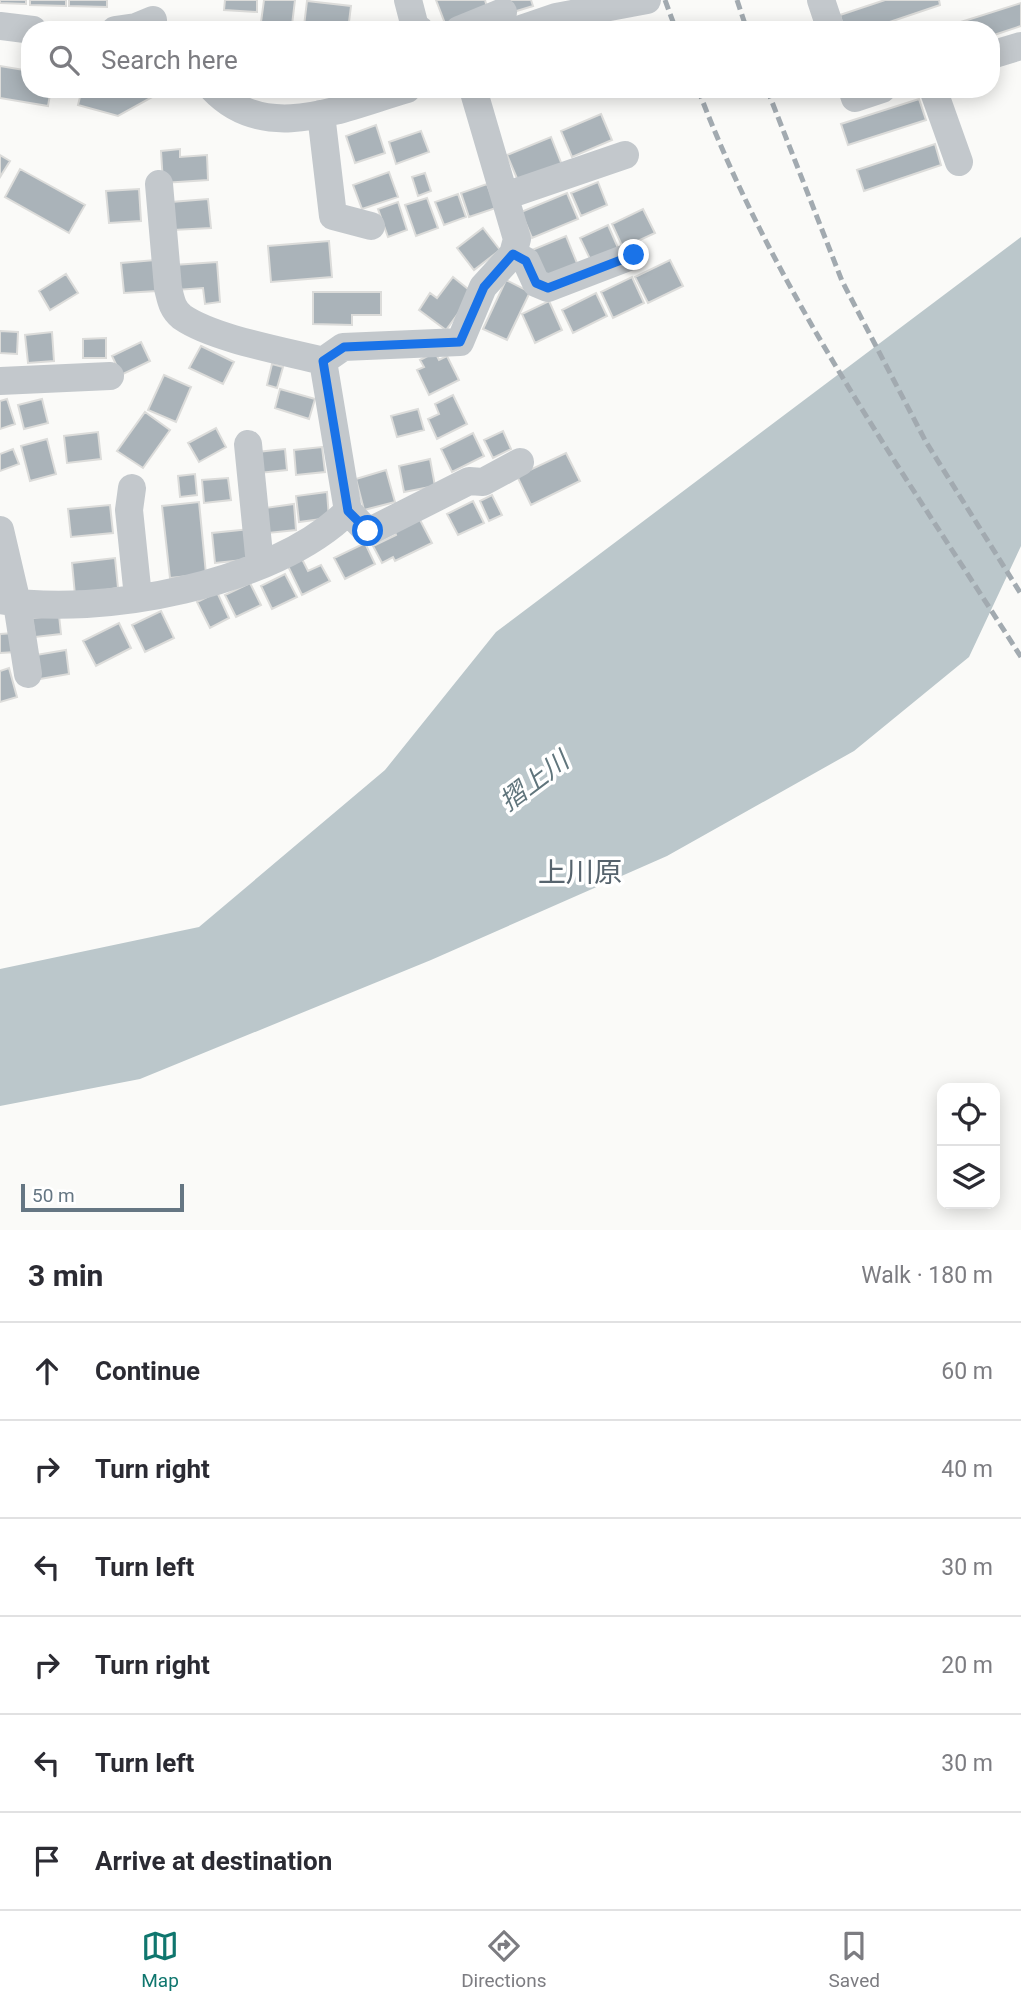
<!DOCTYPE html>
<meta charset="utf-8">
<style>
:root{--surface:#fff;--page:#f7f7f7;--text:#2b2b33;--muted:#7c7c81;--line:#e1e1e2;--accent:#0f766e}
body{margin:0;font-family:Roboto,"Noto Sans JP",sans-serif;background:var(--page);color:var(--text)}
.controls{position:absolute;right:21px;bottom:21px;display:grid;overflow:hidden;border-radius:14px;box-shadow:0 4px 18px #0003}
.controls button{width:63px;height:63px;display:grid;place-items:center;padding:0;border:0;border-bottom:2px solid var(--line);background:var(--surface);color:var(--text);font:35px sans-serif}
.scale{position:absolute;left:21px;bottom:18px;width:163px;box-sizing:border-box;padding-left:7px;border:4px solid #657683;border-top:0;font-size:19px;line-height:24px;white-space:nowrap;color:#657683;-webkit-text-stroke:5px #fff;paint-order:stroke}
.stop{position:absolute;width:21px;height:21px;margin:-16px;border:5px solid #1a73e8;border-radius:50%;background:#fff}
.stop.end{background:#1a73e8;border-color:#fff;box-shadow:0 2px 7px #0008}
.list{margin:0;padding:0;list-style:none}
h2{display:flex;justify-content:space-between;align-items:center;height:91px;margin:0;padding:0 28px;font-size:30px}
h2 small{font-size:23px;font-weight:400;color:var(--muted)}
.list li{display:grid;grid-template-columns:46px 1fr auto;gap:21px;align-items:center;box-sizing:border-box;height:98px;padding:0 28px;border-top:2px solid var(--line)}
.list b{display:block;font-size:26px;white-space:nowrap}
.list em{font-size:23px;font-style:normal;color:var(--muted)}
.icon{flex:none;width:38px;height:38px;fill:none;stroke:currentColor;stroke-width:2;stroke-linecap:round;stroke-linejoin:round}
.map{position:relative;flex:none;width:1021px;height:1230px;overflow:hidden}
.search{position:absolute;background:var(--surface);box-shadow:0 4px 18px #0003;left:21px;right:21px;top:21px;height:77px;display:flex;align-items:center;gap:18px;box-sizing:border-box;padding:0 24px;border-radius:28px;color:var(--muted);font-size:26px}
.sheet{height:679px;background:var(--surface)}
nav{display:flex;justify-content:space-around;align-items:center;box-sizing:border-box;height:98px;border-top:2px solid var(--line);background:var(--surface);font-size:19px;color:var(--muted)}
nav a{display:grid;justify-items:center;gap:4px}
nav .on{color:var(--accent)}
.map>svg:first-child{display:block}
</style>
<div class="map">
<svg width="1021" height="1230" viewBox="0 0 1021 1230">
<rect width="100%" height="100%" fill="#fafaf8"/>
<!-- water -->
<path fill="#bbc7cb" d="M1021 237V546L969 657 854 751 667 856 431 960 140 1079 0 1106V969L199 927 385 770 496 632Z"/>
<!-- building -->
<path fill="#aab3b9" stroke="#dcdcda" stroke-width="2" d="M0 0H26V4L0 3Z
M30 0H66V6L30 5Z
M69 0H107V7L69 6Z
M225 0H257V12L224 10Z
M264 0H295L292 25 261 22Z
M436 0H485L488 11 446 26Z
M506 0H531L533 6 510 13Z
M885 0H939L940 5 866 30H844L840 15Z
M307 1 351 6 348 30 304 26Z
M1021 3V26L991 36V30H964L961 22Z
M0 66 30 71V89H51L48 106 0 98Z
M82 89H164L165 90 118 116 78 105Z
M919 99 926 120 848 145 841 124Z
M601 114 612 140 572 157 561 131Z
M376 125 385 153 355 163 346 136Z
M421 131 429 152 396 164 389 142Z
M551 137 562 165 519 183 507 155Z
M935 144 941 165 864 191 857 170Z
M180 149V157L207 155 208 180 163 183 161 151Z
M0 155 10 161 0 177Z
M20 169 85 205 69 233 5 197Z
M389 172 398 197 362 209 353 185Z
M425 173 431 191 418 196 412 177Z
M598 182 607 205 581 216 571 193Z
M487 184 496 208 469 217 461 193Z
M139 189 141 221 109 223 106 191Z
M567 193 578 219 532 238 521 212Z
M458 194 466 217 444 225 435 202Z
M427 198 438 228 416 236 405 205Z
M208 199 211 228 173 230 171 202Z
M398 202 407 230 388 237 378 209Z
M643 209 655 233 623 248 612 224Z
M608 225 619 250 592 263 580 238Z
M483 228 500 250 474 270 457 248Z
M566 236 579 268 545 282 532 250Z
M329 241 332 277 271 282 268 246Z
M155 260 157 291 124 293 121 263Z
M670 260 683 286 648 303 635 277Z
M217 262 220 302 205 304 203 288 176 290 174 265Z
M66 274 78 293 50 310 39 291Z
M453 277 473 293 446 330 419 310 430 293 437 298Z
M632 277 644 303 613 318 601 292Z
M506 280 530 292 507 340 483 329Z
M313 292H381V315H352V325L313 324Z
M596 293 607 316 573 333 562 310Z
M549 301 562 330 535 343 522 314Z
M0 331 18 332 17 354 0 353Z
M52 332 54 361 28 363 25 335Z
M106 338V358H83V339Z
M141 342 150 361 121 375 112 356Z
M201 346 234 362 223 384 189 368Z
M435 352 439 360 447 356 459 380 429 395 417 370 424 367 420 360Z
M272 364 283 367 277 388 267 385Z
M164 375 191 387 176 422 148 410Z
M280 389 315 399 309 419 275 408Z
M453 395 467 424 437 439 428 419 439 414 435 404Z
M7 399 15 424 0 429V401Z
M42 399 48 423 24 429 18 405Z
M418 409 424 430 397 437 391 416Z
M145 412 170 430 143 468 117 451Z
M216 428 226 447 199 462 188 443Z
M503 431 511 449 493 458 484 440Z
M98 432 101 459 67 463 64 436Z
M473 433 484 456 452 472 441 449Z
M47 439 56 474 30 481 21 446Z
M322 447 325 472 296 475 294 450Z
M13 449 19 464 0 471V454Z
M285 449 287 470 259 473 257 452Z
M566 453 580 481 531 505 517 476Z
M430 459 435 486 404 492 399 466Z
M386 470 395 502 364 510 356 479Z
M195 474 197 495 180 497 178 476Z
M228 478 231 500 204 503 202 480Z
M327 492 329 518 299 522 296 496Z
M492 495 502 515 489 521 480 501Z
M473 501 484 523 458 535 447 514Z
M199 502 206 574 170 578 162 506Z
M294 504 296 530 268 533 265 508Z
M110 505 113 533 71 537 68 509Z
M419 518 432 543 395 561 393 557 382 563 373 546 396 535 394 530Z
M250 529 253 559 215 563 212 533Z
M365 543 375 564 345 579 334 558Z
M300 555 308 571 321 565 330 581 302 595 286 562Z
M115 558 118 588 75 595 72 563Z
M285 574 297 597 272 609 261 586Z
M250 583 261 605 236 617 225 595Z
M217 592 229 618 210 628 197 602Z
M161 611 174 638 145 652 132 625Z
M59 615 61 634 35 637 32 618Z
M119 623 131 648 96 666 83 641Z
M14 633 16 652 0 653V634Z
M66 650 69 674 34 680 30 656Z
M9 668 17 697 0 702V671Z"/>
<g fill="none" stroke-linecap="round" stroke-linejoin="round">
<!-- minor -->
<path stroke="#c3c8cc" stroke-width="28" d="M408 0 415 27 420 30
M821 0 831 30
M0 26 33 30
M115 30 136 27 153 20
M459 30 503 12
M518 30 556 17 647 0
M991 55 1021 46
M213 89C266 145 344 107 407 89
M852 89 855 98 882 89
M933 89 959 162
M321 114 333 216 371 226
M505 196 625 155
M513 254 526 261 536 283 548 288 634 255
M323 361 343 347 460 342 483 287 513 254 517 239 473 89
M0 381 110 376
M248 444 260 565
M132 488 129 510 138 597
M348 511 368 532 469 481 483 482 520 462
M0 530 17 603 28 674
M0 600C100 618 275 584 348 511L323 361C284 351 214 339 182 317 172 309 171 300 168 288L159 184"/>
<!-- rail -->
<path stroke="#a2aab0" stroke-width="5" stroke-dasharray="10 5" stroke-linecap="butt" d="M665 0 676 30
M737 0 747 30
M698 89C775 294 905 474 1021 657
M767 89 842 281 926 442 1021 594"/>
</g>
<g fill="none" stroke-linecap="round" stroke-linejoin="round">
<!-- route -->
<path stroke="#1a73e8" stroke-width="9" d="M368 531 348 511 323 361 344 347 460 342 484 287 513 254 526 261 536 283 548 288 634 255"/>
</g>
<g text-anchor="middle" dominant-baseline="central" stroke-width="7" stroke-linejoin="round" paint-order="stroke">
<!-- water labels -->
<g font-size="26" font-style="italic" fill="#60757c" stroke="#fff">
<text transform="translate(534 781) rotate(-37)">摺上川</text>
</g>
<!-- quarter labels -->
<g font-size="28" fill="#57646e" stroke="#fff">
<text x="580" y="872">上川原</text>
</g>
</g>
</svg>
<div class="controls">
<button><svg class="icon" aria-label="locate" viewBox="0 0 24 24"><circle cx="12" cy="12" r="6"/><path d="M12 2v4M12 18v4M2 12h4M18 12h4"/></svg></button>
<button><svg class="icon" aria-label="layers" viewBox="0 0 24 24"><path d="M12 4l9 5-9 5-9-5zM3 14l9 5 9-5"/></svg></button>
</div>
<div class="scale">50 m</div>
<div class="stop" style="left:368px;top:531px"></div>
<div class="stop end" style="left:634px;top:255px"></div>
<div class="search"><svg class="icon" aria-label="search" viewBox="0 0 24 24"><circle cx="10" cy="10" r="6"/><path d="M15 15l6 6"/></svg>Search here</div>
</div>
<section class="sheet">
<h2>3 min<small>Walk · 180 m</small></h2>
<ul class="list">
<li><svg class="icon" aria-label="ahead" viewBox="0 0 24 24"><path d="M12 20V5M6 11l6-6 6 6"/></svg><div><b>Continue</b></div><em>60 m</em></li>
<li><svg class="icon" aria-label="right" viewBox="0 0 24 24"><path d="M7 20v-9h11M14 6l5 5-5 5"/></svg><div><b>Turn right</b></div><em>40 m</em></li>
<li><svg class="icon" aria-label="left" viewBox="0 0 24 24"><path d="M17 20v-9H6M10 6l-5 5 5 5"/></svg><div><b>Turn left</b></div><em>30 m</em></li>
<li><svg class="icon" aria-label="right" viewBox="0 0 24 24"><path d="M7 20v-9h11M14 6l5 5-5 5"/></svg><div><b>Turn right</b></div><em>20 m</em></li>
<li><svg class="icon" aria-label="left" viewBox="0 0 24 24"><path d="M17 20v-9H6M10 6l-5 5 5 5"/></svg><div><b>Turn left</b></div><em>30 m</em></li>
<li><svg class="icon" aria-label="arrive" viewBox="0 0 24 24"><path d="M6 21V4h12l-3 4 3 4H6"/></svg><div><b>Arrive at destination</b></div></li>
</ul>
</section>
<nav>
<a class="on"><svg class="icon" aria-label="map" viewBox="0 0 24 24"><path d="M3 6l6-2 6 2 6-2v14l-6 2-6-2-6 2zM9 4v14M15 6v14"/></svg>Map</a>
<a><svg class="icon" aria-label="directions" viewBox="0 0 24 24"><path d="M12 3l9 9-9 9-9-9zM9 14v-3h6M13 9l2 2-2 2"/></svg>Directions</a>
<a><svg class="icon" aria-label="saved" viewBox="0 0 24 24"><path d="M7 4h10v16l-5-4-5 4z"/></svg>Saved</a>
</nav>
